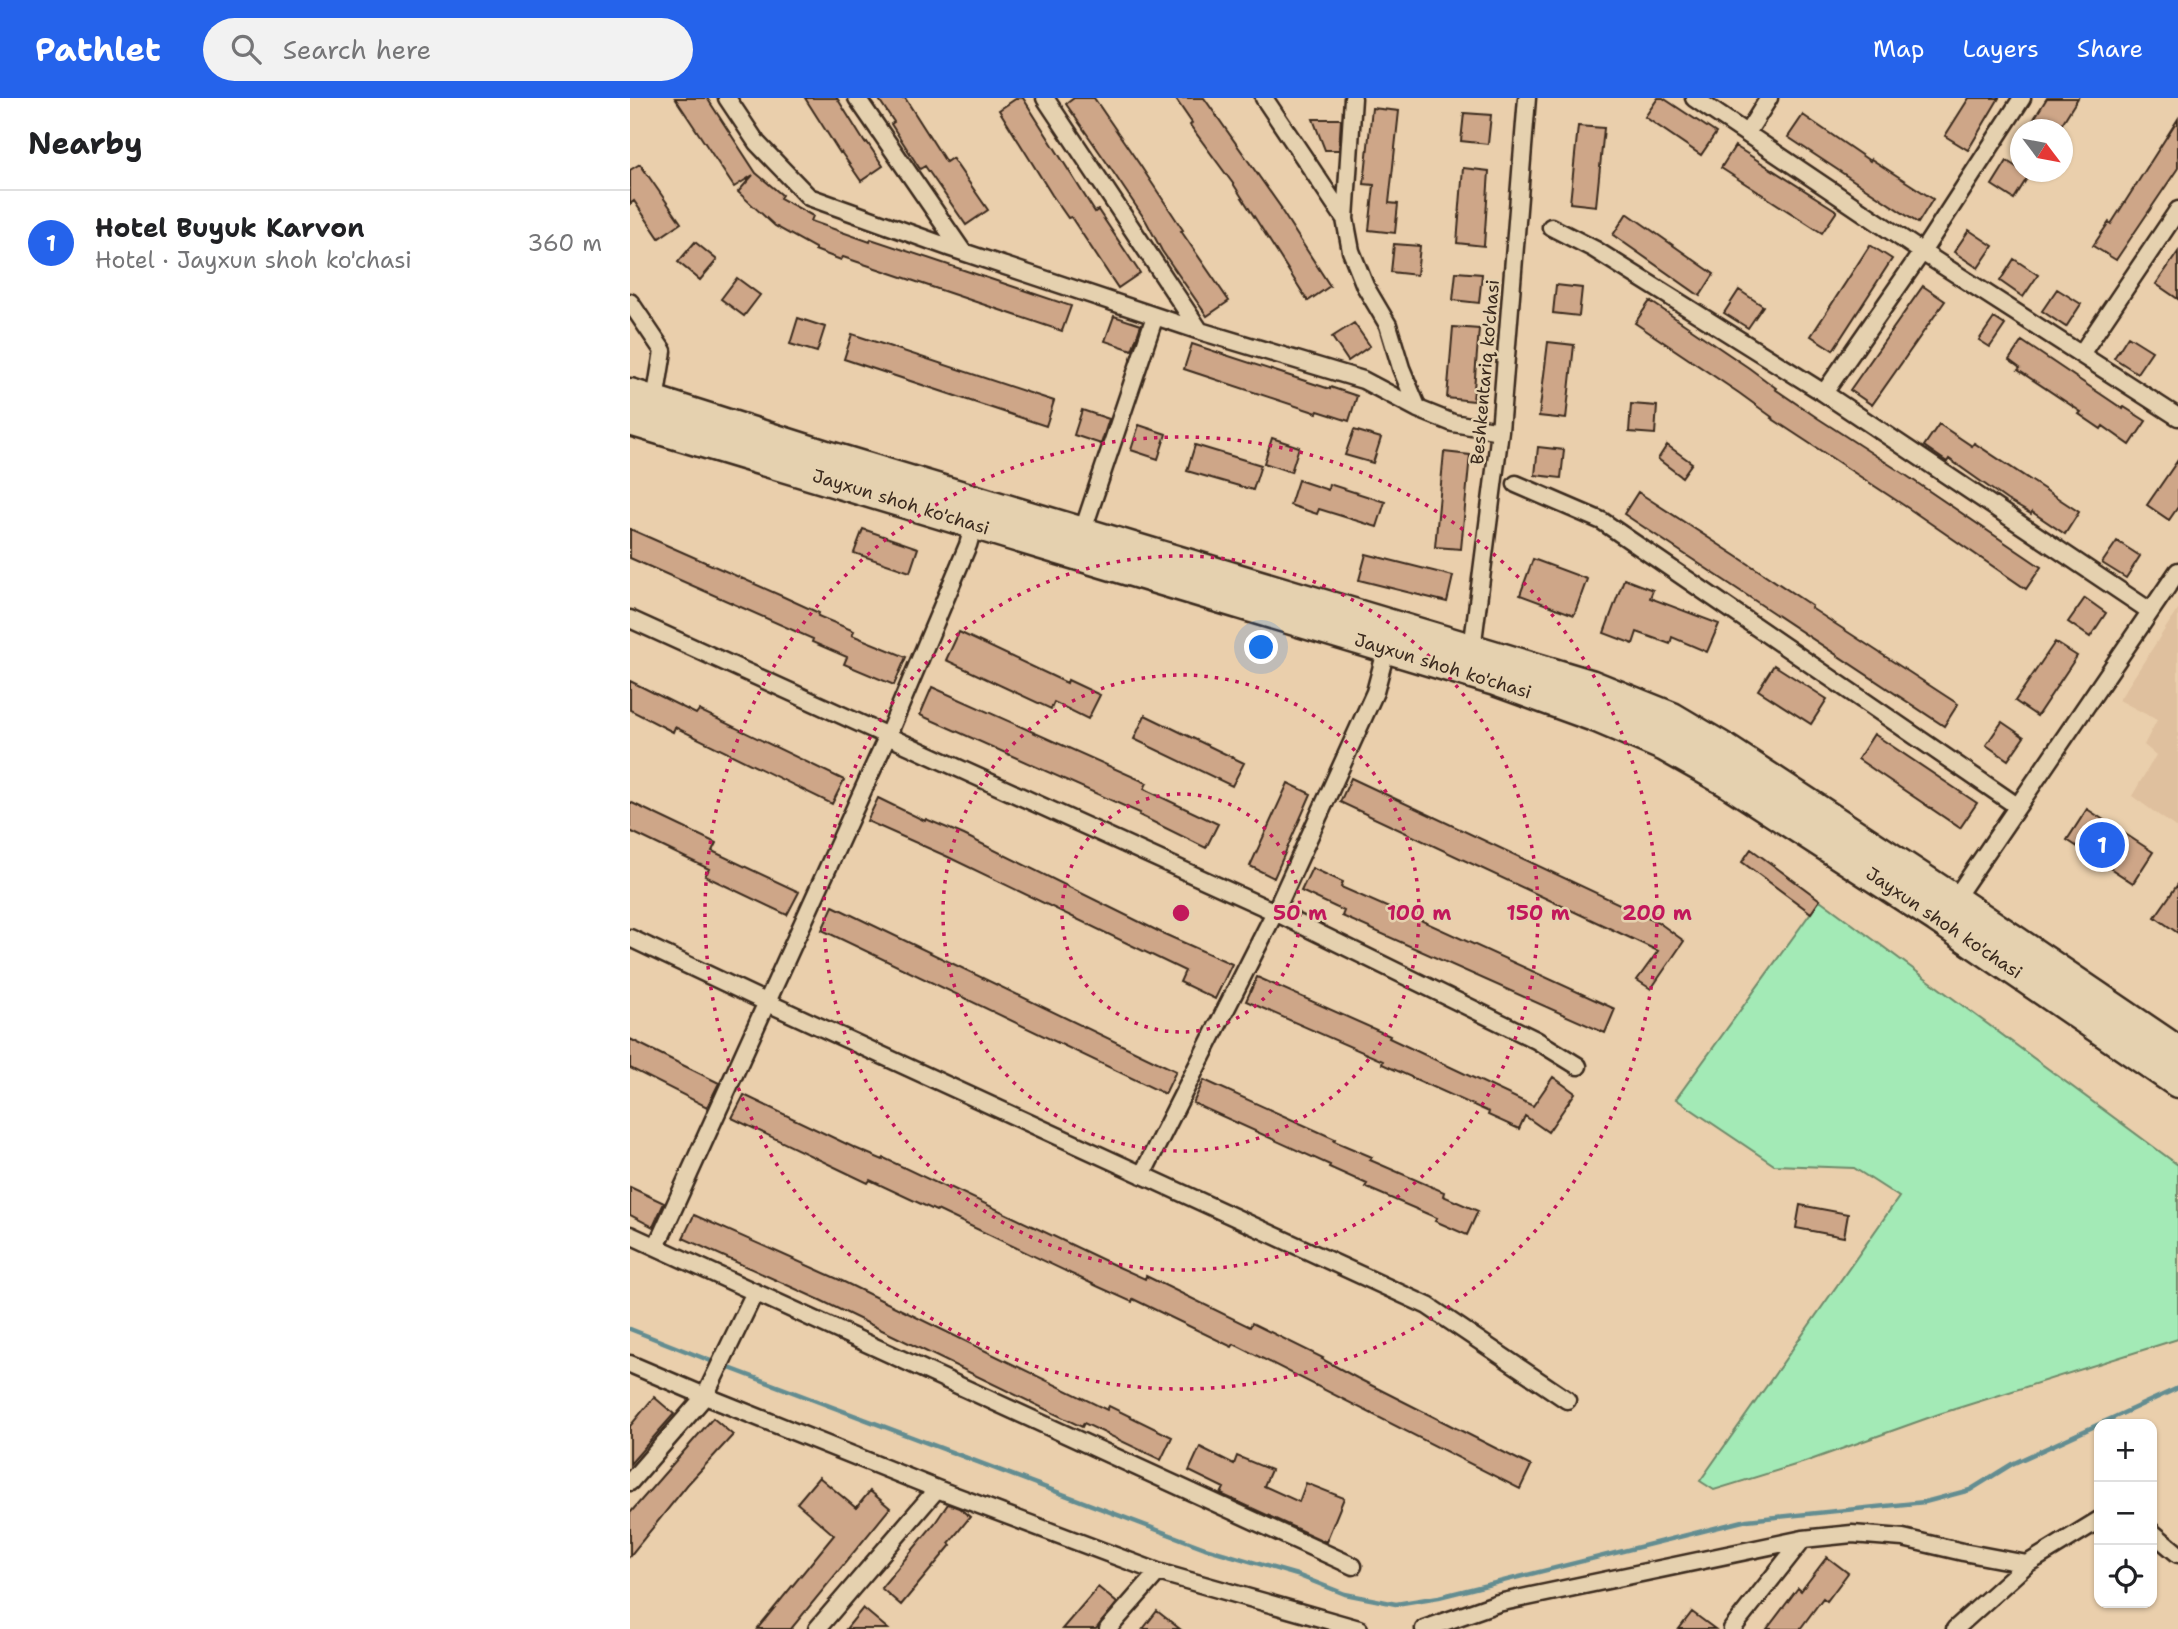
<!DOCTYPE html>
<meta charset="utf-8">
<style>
:root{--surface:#fff;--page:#f2f2f2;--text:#202124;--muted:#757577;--line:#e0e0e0;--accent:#2563eb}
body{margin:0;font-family:"Shantell Sans",sans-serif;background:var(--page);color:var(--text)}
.controls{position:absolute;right:21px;bottom:21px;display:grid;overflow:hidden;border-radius:14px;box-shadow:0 2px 5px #0004}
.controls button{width:63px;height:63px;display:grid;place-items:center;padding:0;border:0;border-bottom:2px solid var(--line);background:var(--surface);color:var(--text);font:35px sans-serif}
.compass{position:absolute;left:1380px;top:21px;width:63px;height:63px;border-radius:50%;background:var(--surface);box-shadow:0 2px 5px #0004;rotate:122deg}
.you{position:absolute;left:632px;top:550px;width:24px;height:24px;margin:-18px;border:5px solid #fff;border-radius:50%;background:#1a73e8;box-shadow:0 0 0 10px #1a73e833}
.badge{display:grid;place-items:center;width:46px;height:46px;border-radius:50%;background:var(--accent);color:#fff;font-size:23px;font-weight:700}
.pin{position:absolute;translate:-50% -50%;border:4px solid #fff;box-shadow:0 2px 7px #0006}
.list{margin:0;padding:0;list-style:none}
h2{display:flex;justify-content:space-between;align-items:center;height:91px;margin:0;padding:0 28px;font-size:30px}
h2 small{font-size:23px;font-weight:400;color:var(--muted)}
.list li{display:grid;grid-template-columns:46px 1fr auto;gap:21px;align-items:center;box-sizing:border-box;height:105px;padding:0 28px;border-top:2px solid var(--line)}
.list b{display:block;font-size:26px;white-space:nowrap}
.list p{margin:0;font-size:23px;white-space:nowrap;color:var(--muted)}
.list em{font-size:23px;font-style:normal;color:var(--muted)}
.icon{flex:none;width:38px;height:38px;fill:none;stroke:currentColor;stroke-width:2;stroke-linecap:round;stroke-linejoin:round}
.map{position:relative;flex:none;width:1548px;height:1531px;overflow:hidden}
header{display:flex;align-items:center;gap:42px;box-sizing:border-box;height:98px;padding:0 35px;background:var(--accent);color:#fff}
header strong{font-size:33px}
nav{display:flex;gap:38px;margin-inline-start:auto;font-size:24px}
.search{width:490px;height:63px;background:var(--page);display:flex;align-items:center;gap:18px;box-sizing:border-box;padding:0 24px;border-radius:38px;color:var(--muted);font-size:26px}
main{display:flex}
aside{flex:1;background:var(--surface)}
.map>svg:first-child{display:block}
</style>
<header>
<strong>Pathlet</strong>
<div class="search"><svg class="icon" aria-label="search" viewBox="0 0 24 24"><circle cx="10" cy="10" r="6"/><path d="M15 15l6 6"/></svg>Search here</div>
<nav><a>Map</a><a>Layers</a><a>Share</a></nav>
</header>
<main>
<aside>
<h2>Nearby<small></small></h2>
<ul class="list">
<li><span class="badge">1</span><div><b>Hotel Buyuk Karvon</b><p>Hotel · Jayxun shoh ko'chasi</p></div><em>360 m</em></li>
</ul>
</aside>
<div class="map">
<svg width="1548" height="1531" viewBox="0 0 1548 1531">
<rect width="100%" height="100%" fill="#eacfac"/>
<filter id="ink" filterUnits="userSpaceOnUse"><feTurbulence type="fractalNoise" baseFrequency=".0143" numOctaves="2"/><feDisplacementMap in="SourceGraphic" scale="14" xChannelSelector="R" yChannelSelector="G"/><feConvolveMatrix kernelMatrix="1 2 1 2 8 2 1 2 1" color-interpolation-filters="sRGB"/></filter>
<g filter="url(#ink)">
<!-- built -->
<path fill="#dfc09e" d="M1548 511V731L1502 698 1526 657 1514 647 1527 622 1489 602Z"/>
<!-- green -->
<path fill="#a3eab6" stroke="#6f8a6a" stroke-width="2" d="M1190 802 1548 1067V1241L1309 1316 1175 1364 1084 1392 1070 1383 1269 1099 1224 1070 1144 1067 1046 1001Z"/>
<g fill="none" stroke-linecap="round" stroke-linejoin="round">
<!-- stream -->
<path stroke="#648d91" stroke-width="4.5" d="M0 1231 86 1265
M94 1268 575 1450 667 1477 715 1496 766 1506 809 1499 1117 1422 1295 1404 1340 1392 1382 1366 1548 1290"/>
</g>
<!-- building -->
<path fill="#cea688" stroke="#3b2a1e" stroke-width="2" d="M45 0H77L126 75 152 97 150 100 183 118 181 123 240 144 241 141 441 208 432 233 213 159 211 162 185 152V150L145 128 108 94 123 77 104 89Z
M175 0H207L235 45 237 44 253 68 231 83 211 54 210 55Z
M248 0H275L316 64 322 60 358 112 336 127 295 68 290 71 261 26 264 24Z
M387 0H393L465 114 468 112 510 175 488 190 441 119 438 120 422 97 369 12Z
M444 0H464L510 67 553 132 551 133 599 203 577 218 532 153 516 123 477 65 436 6Z
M545 0H574L652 111 651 112 700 188 678 203 604 87 560 27 562 25Z
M1028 0H1033L1086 35 1071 57 1015 19Z
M1339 0H1369L1338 52 1315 38Z
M1417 0H1448L1428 32H1397Z
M742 10 769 13 759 105 768 106 765 135 739 132 744 87 734 86Z
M834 15 861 17 858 46 831 43Z
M1173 17 1240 63 1241 61 1303 101 1288 125 1158 39Z
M683 21H711L709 52H695Z
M1548 21V70L1486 162 1463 148 1479 124 1481 126Z
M948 28 974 30 966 108 940 105Z
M1105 48 1207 113 1192 135 1091 70Z
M1377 63 1399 77 1384 101 1362 87Z
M10 66 51 125 29 140 4 103 0 106V72Z
M833 70 859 73 854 148 827 145Z
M997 115 1084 176 1070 198 983 137Z
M1339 132 1363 148 1348 170 1324 154Z
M65 144 87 162 70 182 48 164Z
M764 146 790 148 787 177 761 174Z
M1240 147 1262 161 1203 252 1181 238Z
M1548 154V201L1526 186Z
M1384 161 1408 177 1393 199 1370 183Z
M826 174 852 176 849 205 823 202Z
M107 180 130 197 114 218 91 201Z
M926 187 952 190 949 218 923 215Z
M1293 188 1315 203 1242 307 1220 292Z
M1427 191 1451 206 1436 229 1412 213Z
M1109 192 1133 208 1118 230 1094 215Z
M1020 203 1119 270 1146 290 1145 291 1189 321 1277 378 1411 469 1396 491 1281 412 1141 320 1142 319 1109 295 1005 225Z
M484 218 511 227 502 252 475 243Z
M168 220 195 229 187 254 160 246Z
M1364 220 1375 227 1360 249 1349 242Z
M724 225 740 248 718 263 702 239Z
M823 229 849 231 843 303 817 300Z
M222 236 424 303 416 328 214 261Z
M1498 238 1522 253 1507 275 1484 260Z
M1392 243 1493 311 1494 309 1516 323 1500 347 1473 328 1471 331 1449 316 1451 314 1388 272 1390 270 1379 262Z
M918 244 944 247 936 321 909 318Z
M562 246 700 291V289L727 298 719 323 688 313 687 315 554 271Z
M1001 306 1027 308 1025 336 999 334Z
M452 312 479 321 471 346 444 337Z
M1309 326 1342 348 1344 345 1449 414 1435 436 1402 414 1401 416 1377 402 1319 361 1317 364 1294 348Z
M509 327 536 336 528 361 501 352Z
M724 332 751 340 743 365 715 357Z
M642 340 669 349 661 374 634 365Z
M565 347 631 367 623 392 557 373Z
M1037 347 1062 365 1052 379 1028 361Z
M908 349 934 352 931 380 905 377Z
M814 354 840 357 831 451 805 449Z
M1548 362V409L1539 422 1517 407Z
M668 382 698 392 699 386 755 404 747 429 689 411 687 416 660 407Z
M1008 394 1128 472 1182 508 1181 510 1328 606 1314 628 994 416Z
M0 431 154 499 189 515 188 518 224 533 222 537 276 559 264 587 214 566 217 559 182 544 183 541 0 460Z
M233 431 288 450 280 474 224 455Z
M1487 443 1510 458 1496 480 1472 465Z
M736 456 823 478 817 504 729 482Z
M903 461 957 481 944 517 890 497Z
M994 481 1023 492 1020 500 1089 526 1077 554 1042 539 1040 546 1007 534 1003 546 974 535Z
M1455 500 1476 515 1460 539 1438 524Z
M329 534 437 585 438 582 470 597 458 621 424 604 421 611 316 562Z
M1425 544 1447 558 1407 618 1385 603Z
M1144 567 1197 601 1181 626 1128 592Z
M0 583 66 616 69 612 214 682 202 706 45 629 43 634 0 612Z
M302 589 517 685 514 691 588 726 576 750 509 717 510 715 290 617Z
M515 617 614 665 602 688 504 641Z
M1372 624 1394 639 1378 662 1356 647Z
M1244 636 1347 705 1330 730 1228 661Z
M721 680 1028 824 1054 843 1021 891 1007 882 1028 853 710 704Z
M658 685 681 696 644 780 620 768Z
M248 700 295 723 296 721 334 737 532 835 602 866 585 901 550 884 555 873 316 758 237 723Z
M0 704 86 745 82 753 169 794 157 817 75 778 79 771 0 733Z
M1457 711 1523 754 1503 785 1437 742Z
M1121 751 1190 802 1181 815 1112 764Z
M682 770 713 784 711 789 761 811 762 809 985 911 975 935 712 818 714 813 671 793Z
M1548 786V835L1525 819Z
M203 808 546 973 535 996 192 832Z
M627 879 760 938 759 940 903 1008 923 979 945 995 918 1034 895 1018 889 1031 858 1017 859 1014 752 966 753 963 616 903Z
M0 941 89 985 77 1009 0 970Z
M574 982 705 1041 704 1043 742 1059 740 1062 814 1094 813 1098 848 1113 837 1137 805 1123 807 1120 735 1089 737 1086 699 1069 700 1067 563 1005Z
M114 997 225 1050 253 1062 254 1060 319 1091 320 1089 482 1166 515 1181 516 1178 620 1229 622 1225 693 1260 692 1261 727 1280 901 1368 890 1391 604 1246 602 1249 503 1201 502 1204 469 1189 307 1112 306 1113 240 1082 238 1085 213 1073 102 1020Z
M0 1089 34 1105 23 1129 0 1117Z
M1170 1107 1218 1116 1214 1139 1166 1130Z
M64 1117 210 1182 477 1312 479 1308 542 1339 531 1362 454 1325 452 1329 190 1202 53 1140Z
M24 1299 44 1316 0 1366V1328Z
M83 1320 103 1337 58 1386 0 1458V1415Z
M570 1349 604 1366 607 1358 641 1372 634 1388 669 1404 676 1385 714 1400 696 1444 591 1396 594 1390 559 1373Z
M189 1379 226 1410 240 1393 260 1410 161 1531H127L204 1437 167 1405Z
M318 1406 329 1410 340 1419 319 1445 321 1447 271 1507 251 1490 305 1425Z
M1197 1459 1218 1475 1197 1503 1193 1500 1170 1531H1137L1168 1490 1171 1493Z
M468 1489 487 1505 466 1531H432Z
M233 1510 258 1531H216Z
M527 1513 550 1531H513Z
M1062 1514 1085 1531H1049Z"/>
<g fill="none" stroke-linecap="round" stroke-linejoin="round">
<defs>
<path id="street" d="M97 0 127 45 179 99 321 150 570 233 733 282 788 311 823 325 870 333
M227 0 333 154
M415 0 570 233
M634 0 715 121 721 153 735 188 758 227 771 270 788 311
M1064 0 1292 154 1548 319
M1117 35 1139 0
M715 121 723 0
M921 129 964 151 1194 295 1520 513
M0 204 33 253 25 303
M1451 256 1548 112
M1194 295 1292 154 1392 0
M886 386 972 423 1387 708
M452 435 525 218
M0 521 645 814 906 942 948 968
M842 551 870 333 897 0
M1324 802 1548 473
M0 840 138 905 798 1208 937 1302
M512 1077 645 814 745 594 757 549
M0 1137 723 1468
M26 1149 258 637 338 447 344 426
M0 1266 75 1298 307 1391 528 1474 729 1531
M0 1384 75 1298 125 1194
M1522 1434 1548 1456
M187 1531 307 1391
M478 1531 528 1474
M794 1531 868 1505 1173 1441 1222 1436 1273 1440 1333 1454 1397 1466 1469 1422
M1102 1531 1173 1441
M1325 1531 1397 1466"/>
<path id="highway" d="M0 296 196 358 960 587 1042 620 1096 652 1324 802 1548 954
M0 322 865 582 967 619 1035 648 1097 683 1307 819 1548 984"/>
</defs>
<!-- street casing -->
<use href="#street" stroke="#3b2a1e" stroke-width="21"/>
<!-- highway casing -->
<use href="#highway" stroke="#3b2a1e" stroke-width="35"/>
<!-- street -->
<use href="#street" stroke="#e5d1af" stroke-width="16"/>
<!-- highway -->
<use href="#highway" stroke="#e5d1af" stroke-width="30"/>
</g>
</g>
<!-- distance rings -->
<g fill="none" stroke="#c2185b" stroke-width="3.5" stroke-dasharray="3.5 7">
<circle cx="551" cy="815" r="119"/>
<circle cx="551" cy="815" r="238"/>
<circle cx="551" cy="815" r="357"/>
<circle cx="551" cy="815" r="476"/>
</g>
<g text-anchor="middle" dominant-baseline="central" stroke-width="5" stroke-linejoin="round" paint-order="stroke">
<!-- street labels -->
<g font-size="18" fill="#3b2a1e" stroke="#e5d1af">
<text transform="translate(855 274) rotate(-85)">Beshkentariq ko'chasi</text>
<text transform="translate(271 404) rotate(17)">Jayxun shoh ko'chasi</text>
<text transform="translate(813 568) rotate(17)">Jayxun shoh ko'chasi</text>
<text transform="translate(1314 825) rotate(34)">Jayxun shoh ko'chasi</text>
</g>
</g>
<circle cx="551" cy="815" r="10" fill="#c2185b" stroke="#e5d1af" stroke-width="3.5"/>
<g font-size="21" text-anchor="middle" font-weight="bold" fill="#c2185b" stroke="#e5d1af" stroke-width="5" stroke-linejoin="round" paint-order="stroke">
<text x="670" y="822">50 m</text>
<text x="789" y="822">100 m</text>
<text x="908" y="822">150 m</text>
<text x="1027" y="822">200 m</text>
</g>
</svg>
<div class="controls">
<button>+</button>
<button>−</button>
<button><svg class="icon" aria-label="locate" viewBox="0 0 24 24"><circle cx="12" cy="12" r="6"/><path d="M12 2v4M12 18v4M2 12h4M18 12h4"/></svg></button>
</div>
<svg class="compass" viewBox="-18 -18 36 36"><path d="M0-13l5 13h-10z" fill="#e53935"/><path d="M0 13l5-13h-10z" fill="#757577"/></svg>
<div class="you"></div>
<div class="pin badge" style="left:1472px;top:747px">1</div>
</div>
</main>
